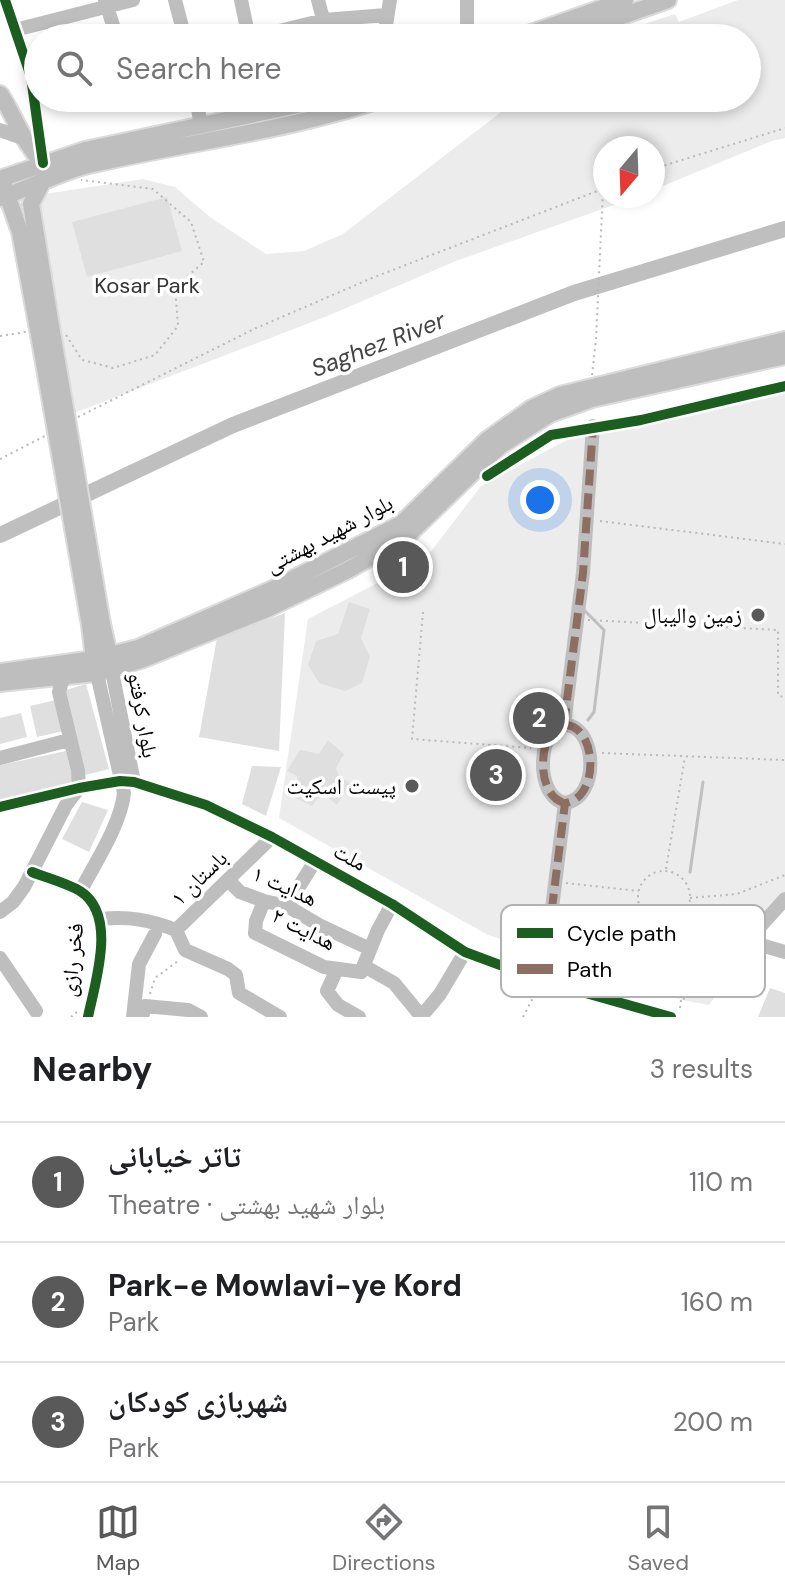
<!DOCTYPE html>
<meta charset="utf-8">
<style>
:root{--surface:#fff;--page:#f6f6f6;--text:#202124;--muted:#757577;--line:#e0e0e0;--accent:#595959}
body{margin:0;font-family:"DM Sans","Noto Naskh Arabic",sans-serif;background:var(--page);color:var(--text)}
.compass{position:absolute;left:593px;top:136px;width:72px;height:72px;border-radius:50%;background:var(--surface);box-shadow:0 4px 12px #0003;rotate:199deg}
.you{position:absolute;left:540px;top:500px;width:28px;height:28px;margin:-20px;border:6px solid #fff;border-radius:50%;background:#1a73e8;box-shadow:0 0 0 12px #1a73e833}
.badge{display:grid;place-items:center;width:52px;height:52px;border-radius:50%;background:var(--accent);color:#fff;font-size:26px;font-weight:700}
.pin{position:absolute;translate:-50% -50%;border:4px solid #fff;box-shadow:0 2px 8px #0006}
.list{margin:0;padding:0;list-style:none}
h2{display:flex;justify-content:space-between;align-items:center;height:104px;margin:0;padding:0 32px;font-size:34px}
h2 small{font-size:26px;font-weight:400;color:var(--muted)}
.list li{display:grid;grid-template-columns:52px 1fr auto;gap:24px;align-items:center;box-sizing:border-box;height:120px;padding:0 32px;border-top:2px solid var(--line)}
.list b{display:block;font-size:30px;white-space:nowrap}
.list p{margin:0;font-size:26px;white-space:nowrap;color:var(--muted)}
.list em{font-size:26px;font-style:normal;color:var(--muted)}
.icon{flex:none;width:44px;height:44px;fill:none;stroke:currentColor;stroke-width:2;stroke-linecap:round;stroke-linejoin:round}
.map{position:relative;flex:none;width:785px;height:1017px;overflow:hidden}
.search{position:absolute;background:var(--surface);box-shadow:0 4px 12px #0003;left:24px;right:24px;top:24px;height:88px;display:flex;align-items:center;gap:20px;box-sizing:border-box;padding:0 28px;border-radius:44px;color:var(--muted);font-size:30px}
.sheet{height:464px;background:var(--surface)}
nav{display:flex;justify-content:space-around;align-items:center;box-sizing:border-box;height:112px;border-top:2px solid var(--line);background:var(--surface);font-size:22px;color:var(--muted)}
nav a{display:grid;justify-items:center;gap:4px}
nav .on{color:var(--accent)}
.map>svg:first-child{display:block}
</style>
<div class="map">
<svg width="785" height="1017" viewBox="0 0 785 1017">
<rect width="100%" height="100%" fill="#fff"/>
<!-- green -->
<path fill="#ececec" d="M738 0H785V138L772 141 653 190V148H605V196H639L456 261 325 317 74 413 38 195 143 179 175 187 210 217 266 254 304 251 343 234 505 109 504 98H747V38H618L617 33 675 14 679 22Z
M785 393V898L709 1005 682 1000 488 935 279 818 308 619 426 558 481 486 593 426Z"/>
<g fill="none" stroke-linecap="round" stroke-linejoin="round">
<!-- stream -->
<path stroke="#bfbfbf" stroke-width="3" d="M585 611 604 630 594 712 588 720
M690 872 703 782"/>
<!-- river -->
<path stroke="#bfbfbf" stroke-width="16" d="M0 535 233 425 574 293 785 229"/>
<!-- taxiway -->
<path stroke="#dedede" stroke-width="24" d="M0 799 64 785"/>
</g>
<!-- building -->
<path fill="#dfdfdf" d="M167 197 182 251 87 277 72 222Z
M386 568a17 17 0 1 1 34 0a17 17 0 1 1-34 0Z
M349 602 370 609 361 638 370 657 362 683 345 691 319 683 308 665 316 641 338 634Z
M285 613 279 751 199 737 217 638Z
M86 684 109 769 81 776 59 692Z
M56 700 64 731 37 737 30 706Z
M21 713 27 737 0 744V718Z
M328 740 344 754 336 768 339 776 350 783 337 805 326 796 317 799 312 806 289 795 299 785 297 776 287 771 300 750 319 754Z
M66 751 72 777 0 794V765Z
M252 766 281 767 266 816 242 804Z
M82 802 108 810 89 852 62 839Z
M770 988 785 993V1017H758Z"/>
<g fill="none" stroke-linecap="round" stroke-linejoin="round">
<defs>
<path id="major" d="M517 38 625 0
M559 38 668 0
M0 94C17 120 21 140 43 163
M0 179 85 150 330 98
M44 179 31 204 53 338
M4 186 20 232 40 340
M0 198C33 187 63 170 98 163 194 141 292 130 385 98
M102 624 109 655
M90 625 94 659
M0 672 94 659 138 648 273 589 401 524 487 440 532 408 560 395 785 340
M0 683 96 673 141 660 267 609 348 570 406 537 500 446 550 414 592 399 785 356"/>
</defs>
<!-- major casing -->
<use href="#major" stroke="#dbdbdb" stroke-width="20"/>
<!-- path -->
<path stroke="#b9b9b9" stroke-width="2" stroke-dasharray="2 4" stroke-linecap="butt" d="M653 169 785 128
M66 335 82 360 113 368 155 355 178 326 175 287 204 262 191 222 153 189 81 180
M0 336 26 332
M592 375 596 339 603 190
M78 417 254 329 372 278 605 188
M0 459 45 436
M600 521 785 544
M423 612 412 739 531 748
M588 620 778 630V695L785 698
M602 753 785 760
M666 869 685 757
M638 897a26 26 0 1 1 52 0a26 26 0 1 1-52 0Z
M566 883 638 891
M690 898 737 894 785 875
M689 907 739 936
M666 923 687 954 680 1008
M150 994 155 978 178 961
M683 999 709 988
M71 1017 77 1012
M523 1017 536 992"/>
<!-- minor -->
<path stroke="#bebebe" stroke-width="14" d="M5 0 31 77 43 163
M105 0 117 38
M175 0 185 38
M241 0 249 38
M318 0 328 38
M15 30 133 0
M251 38 324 20 386 15
M384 38 390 0
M467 38V0
M196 98 201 126
M0 130 22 138
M487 476 551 435 641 420 785 386
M110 661 134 782
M564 724 583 573 593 426
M0 758 69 740
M0 807 79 788 120 781 134 782 206 805 272 837 392 904 465 952 543 981 671 1017
M32 872C47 878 66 883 80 891 118 915 95 982 88 1017
M228 880 240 892 264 901 287 906 319 925 370 949
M80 892C95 863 121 824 124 793L95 665
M785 899 747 941 785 952
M264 901 256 921 255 933 324 967 361 972 378 930 392 904
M287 906 315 861
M0 912 13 902 24 887 66 805 79 788 78 771 59 692 63 678
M101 919C129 916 150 920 176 930
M176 930 185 950 228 969 236 975 239 993 280 1017
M176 930 272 837
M0 958 36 1011
M364 966 394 983 421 1016
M337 969 327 991 338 1005 359 1017
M543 981 565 803C600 798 597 729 567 725 539 721 532 796 565 803
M133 1017 139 964 155 934
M142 1017 145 1006 188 1010 201 1017
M421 1017 440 994 465 952"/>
<!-- major -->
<use href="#major" stroke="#bebebe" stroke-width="16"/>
<defs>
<path id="major-bridge" d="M53 338 102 624
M40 340 90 625"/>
</defs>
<!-- major-bridge casing -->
<use href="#major-bridge" stroke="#dbdbdb" stroke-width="20" stroke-linecap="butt"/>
<!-- major-bridge -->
<use href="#major-bridge" stroke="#bebebe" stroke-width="16"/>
<!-- quiet -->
<path stroke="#8d6e63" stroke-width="8" stroke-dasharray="16 8" stroke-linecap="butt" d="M564 724 583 573 593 426
M543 981 565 803C600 798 597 729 567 725 539 721 532 796 565 803"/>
<defs>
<path id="cycleway" d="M5 0 31 77 43 163
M487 476 551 435 641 420 785 386
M0 807 79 788 120 781 134 782 206 805 272 837 392 904 465 952 543 981 671 1017
M32 872C47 878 66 883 80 891 118 915 95 982 88 1017"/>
</defs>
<!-- cycleway casing -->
<use href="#cycleway" stroke="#fff" stroke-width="15"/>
<!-- cycleway -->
<use href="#cycleway" stroke="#1b5e20" stroke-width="10"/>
</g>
<!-- markers -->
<g fill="#595959" stroke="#fff" stroke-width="3">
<circle cx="758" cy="615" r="8"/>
<circle cx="412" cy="786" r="8"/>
</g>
<g text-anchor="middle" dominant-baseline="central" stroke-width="7" stroke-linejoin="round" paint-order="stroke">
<!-- park labels -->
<g font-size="22" fill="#333" stroke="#fff">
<text x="147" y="285">Kosar Park</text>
</g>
<!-- street labels -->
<g font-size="22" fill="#000" stroke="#fff">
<text transform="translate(329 534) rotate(-28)">بلوار شهید بهشتی</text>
<text transform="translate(143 715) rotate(80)">بلوار کرفتو</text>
<text transform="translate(350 857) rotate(29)">ملت</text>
<text transform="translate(199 878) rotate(-44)">باستان ۱</text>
<text transform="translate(285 886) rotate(24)">هدایت ۱</text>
<text transform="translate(304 929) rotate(27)">هدایت ۲</text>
<text transform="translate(72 960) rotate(-84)">فخر رازی</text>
</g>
<!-- poi labels -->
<g font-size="22" fill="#000" stroke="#fff" text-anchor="end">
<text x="742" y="615">زمین والیبال</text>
<text x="396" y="786">پیست اسکیت</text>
</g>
<!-- water labels -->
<g font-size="24" font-style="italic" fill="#444" stroke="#fff">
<text transform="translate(378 344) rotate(-21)">Saghez River</text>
</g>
</g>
<!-- legend -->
<rect x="501" y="905" width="264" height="92" rx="12" fill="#fff" stroke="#b2b2b2" stroke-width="2"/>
<rect x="517" y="928" width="36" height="10" fill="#1b5e20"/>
<rect x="517" y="964" width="36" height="10" fill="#8d6e63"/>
<g font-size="22" fill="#000">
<text x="567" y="941">Cycle path</text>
<text x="567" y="977">Path</text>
</g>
</svg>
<svg class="compass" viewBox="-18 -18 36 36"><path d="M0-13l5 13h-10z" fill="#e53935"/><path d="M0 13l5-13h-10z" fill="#757577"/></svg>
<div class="you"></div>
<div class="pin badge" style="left:403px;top:567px">1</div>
<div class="pin badge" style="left:539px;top:718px">2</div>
<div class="pin badge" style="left:496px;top:775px">3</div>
<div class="search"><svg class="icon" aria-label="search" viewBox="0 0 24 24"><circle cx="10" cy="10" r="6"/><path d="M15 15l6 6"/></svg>Search here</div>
</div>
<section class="sheet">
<h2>Nearby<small>3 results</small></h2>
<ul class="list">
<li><span class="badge">1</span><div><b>تاتر خیابانی</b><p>Theatre · بلوار شهید بهشتی</p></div><em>110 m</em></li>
<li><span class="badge">2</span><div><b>Park-e Mowlavi-ye Kord</b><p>Park</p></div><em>160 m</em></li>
<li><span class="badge">3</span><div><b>شهربازی کودکان</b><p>Park</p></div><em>200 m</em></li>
</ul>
</section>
<nav>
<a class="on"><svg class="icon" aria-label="map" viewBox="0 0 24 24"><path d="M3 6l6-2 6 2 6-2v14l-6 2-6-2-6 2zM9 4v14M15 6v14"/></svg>Map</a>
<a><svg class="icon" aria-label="directions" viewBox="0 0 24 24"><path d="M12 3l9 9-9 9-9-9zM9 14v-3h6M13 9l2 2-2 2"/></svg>Directions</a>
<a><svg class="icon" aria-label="saved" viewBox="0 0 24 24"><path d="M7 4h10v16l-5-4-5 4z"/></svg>Saved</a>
</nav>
